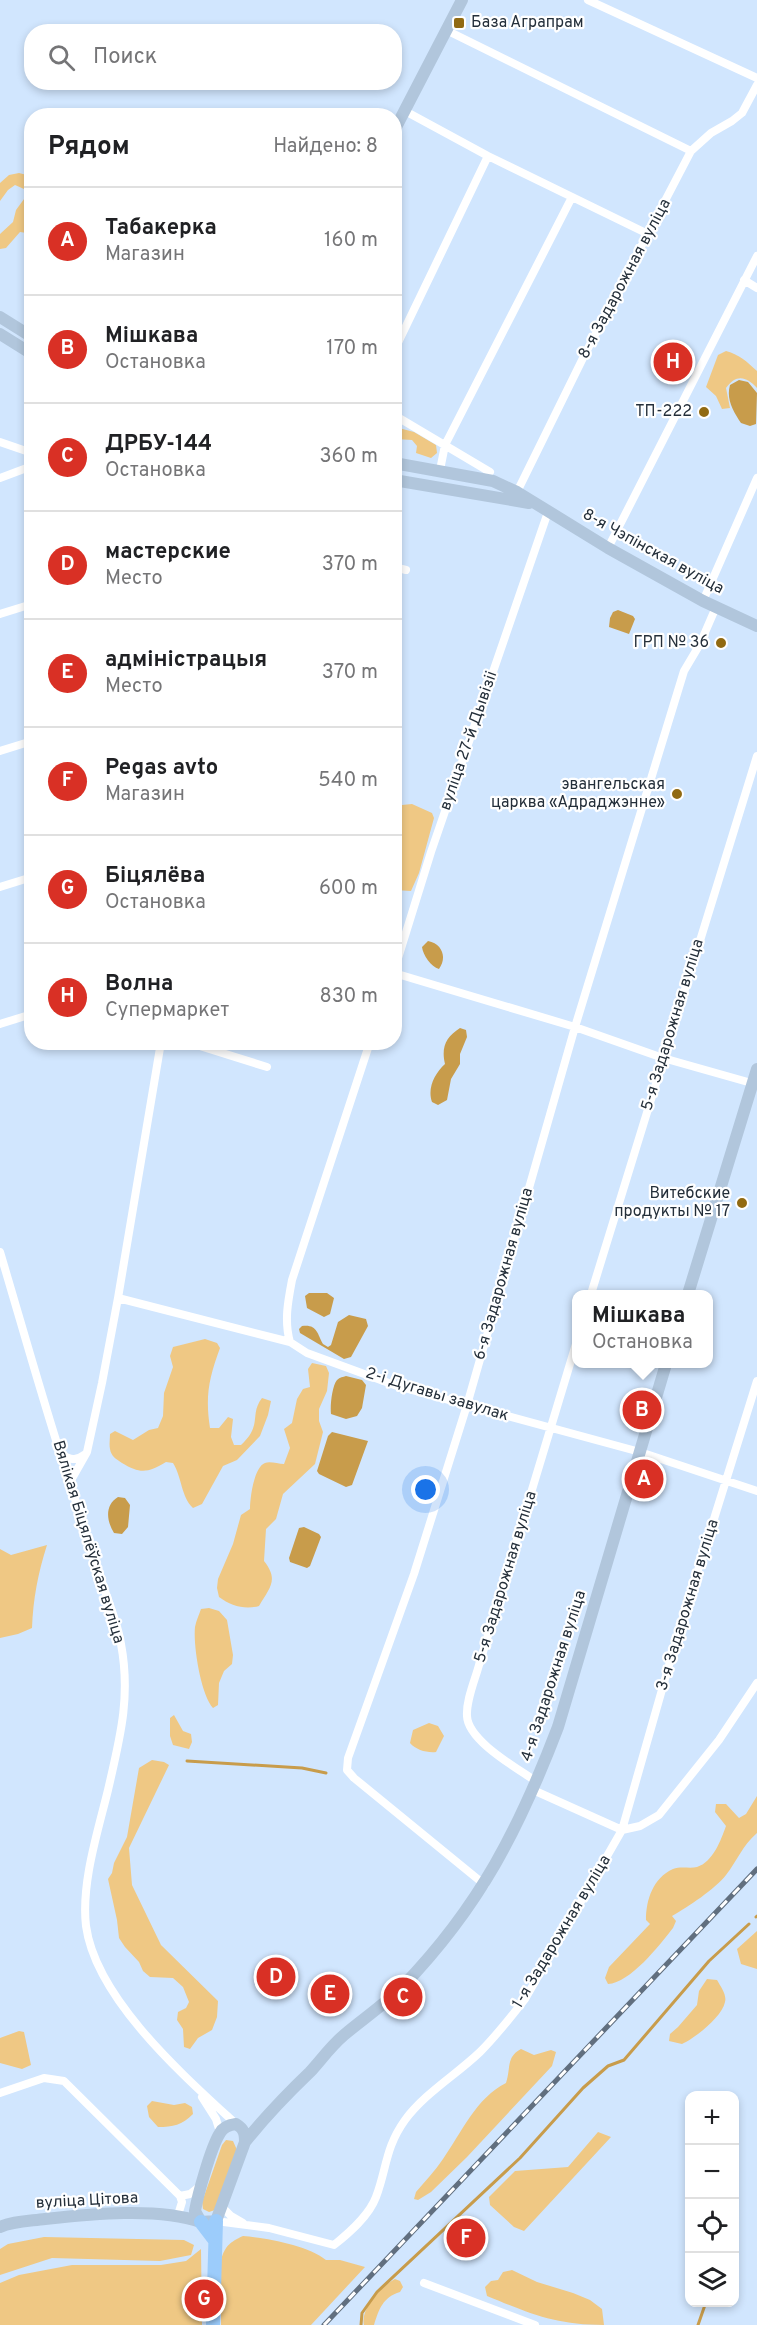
<!DOCTYPE html>
<html lang="ru">
<meta charset="utf-8">
<style>
:root{--surface:#fff;--page:#f2f2f2;--text:#202124;--muted:#757577;--line:#e0e0e0;--accent:#d93025}
body{margin:0;font-family:Overpass,sans-serif;background:var(--page);color:var(--text)}
.controls{position:absolute;right:18px;bottom:18px;display:grid;overflow:hidden;border-radius:12px;box-shadow:0 3px 9px #0003}
.controls button{width:54px;height:54px;display:grid;place-items:center;padding:0;border:0;border-bottom:2px solid var(--line);background:var(--surface);color:var(--text);font:30px sans-serif}
.you{position:absolute;left:426px;top:1490px;width:21px;height:21px;margin:-15px;border:4px solid #fff;border-radius:50%;background:#1a73e8;box-shadow:0 0 0 9px #1a73e833}
.badge{display:grid;place-items:center;width:39px;height:39px;border-radius:50%;background:var(--accent);color:#fff;font-size:20px;font-weight:700}
.pin{position:absolute;translate:-50% -50%;border:3px solid #fff;box-shadow:0 2px 6px #0006}
.popup{position:absolute;left:572px;top:1290px;width:141px;height:78px;box-sizing:border-box;display:grid;place-content:center;border-radius:12px;background:var(--surface);filter:drop-shadow(0 2px 4px #0005);font-size:20px;white-space:nowrap;color:var(--muted)}
.popup b{font-size:22px;color:var(--text)}
.popup::after{content:'';position:absolute;left:50%;top:100%;margin-left:-12px;border:12px solid transparent;border-top-color:var(--surface)}
.list{margin:0;padding:0;list-style:none}
h2{display:flex;justify-content:space-between;align-items:center;height:78px;margin:0;padding:0 24px;font-size:26px}
h2 small{font-size:20px;font-weight:400;color:var(--muted)}
.list li{display:grid;grid-template-columns:39px 1fr auto;gap:18px;align-items:center;box-sizing:border-box;height:108px;padding:0 24px;border-top:2px solid var(--line)}
.list b{display:block;font-size:22px;white-space:nowrap}
.list p{margin:0;font-size:20px;white-space:nowrap;color:var(--muted)}
.list em{font-size:20px;font-style:normal;color:var(--muted)}
.icon{flex:none;width:33px;height:33px;fill:none;stroke:currentColor;stroke-width:2;stroke-linecap:round;stroke-linejoin:round}
.map{position:relative;flex:none;width:757px;height:2325px;overflow:hidden}
.search{position:absolute;background:var(--surface);box-shadow:0 3px 9px #0003;left:24px;top:24px;width:378px;height:66px;display:flex;align-items:center;gap:15px;box-sizing:border-box;padding:0 21px;border-radius:24px;color:var(--muted);font-size:22px}
.panel{position:absolute;background:var(--surface);box-shadow:0 3px 9px #0003;left:24px;top:108px;width:378px;height:942px;border-radius:24px}
.map>svg:first-child{display:block}
</style>
<div class="map">
<svg width="757" height="2325" viewBox="0 0 757 2325">
<rect width="100%" height="100%" fill="#d1e6fe"/>
<!-- green -->
<path fill="#efc884" d="M19 173 31 176V239L27 233 20 232 6 248 0 249V234L13 222 16 210 27 195 24 189 15 185 8 190 0 201V183L9 175Z
M726 351C740 355 746 361 757 371V388C746 376 736 374 726 388L730 408 722 409 716 396 706 387 718 355Z
M395 427 414 432 436 445 437 453 431 458 416 453 417 446 412 440 395 439Z
M412 804 432 813 434 818 419 873 411 891 395 890V812L399 811 402 805Z
M205 1339 217 1343 220 1348C209 1378 205 1396 210 1428H219L228 1417 233 1419 231 1437 234 1445H241C263 1425 249 1415 262 1398L271 1401 268 1415 260 1436 237 1460 223 1466 202 1504 193 1508C181 1497 182 1477 173 1463L166 1462C148 1473 140 1474 122 1463 116 1459 111 1456 110 1449 109 1444 110 1439 110 1434L115 1431 133 1440 149 1430 158 1428 163 1416 164 1393 173 1367 170 1356 173 1347Z
M312 1363 326 1366 329 1373 327 1391 319 1409V1421L323 1432 315 1464 283 1494 276 1519 266 1529 264 1561C279 1580 270 1587 259 1606 245 1610 231 1606 219 1597L217 1588 218 1579 233 1544 241 1515 250 1509C250 1498 254 1467 265 1463 270 1461 278 1464 284 1464L290 1448 284 1429 292 1423 297 1399 303 1389 310 1387 308 1369Z
M47 1545C38 1573 33 1599 32 1628L18 1634 0 1638V1549L11 1555Z
M209 1608 219 1611 227 1620 233 1655 232 1664 224 1671 219 1683 218 1705 213 1708C201 1695 193 1646 195 1627 196 1621 199 1615 201 1609Z
M174 1715 183 1731 191 1734 192 1742 189 1749 173 1745 170 1736V1718Z
M429 1723 438 1726 444 1736 436 1752C427 1753 416 1750 410 1743L413 1730Z
M152 1760 164 1762 169 1765 129 1848 132 1885 161 1945 218 2001 217 2017 212 2030 198 2038 190 2049 184 2047 183 2029 177 2020 178 2012 186 2008 189 2002 183 1987 173 1978 150 1977 143 1971 139 1962 125 1947 119 1938 117 1920 108 1879 112 1873 114 1863 127 1837 139 1768Z
M757 1796V1833C742 1846 737 1861 726 1875 715 1889 688 1907 672 1916L676 1921 673 1928C659 1946 630 1983 608 1984L605 1978 609 1967 650 1924 646 1920C646 1900 653 1878 673 1869 681 1866 690 1869 697 1867 713 1862 721 1840 726 1826L715 1812 716 1804H726L739 1818 746 1814Z
M757 1931V1969L741 1964 737 1949Z
M707 1979 717 1980C721 1987 727 1995 725 2002 722 2017 695 2038 682 2044L669 2041 670 2034 678 2027 697 2005 699 1991Z
M19 2031 24 2032 31 2065 22 2069 0 2063V2038Z
M521 2049 534 2055 551 2050 556 2052 552 2066 467 2157 431 2192 418 2200 414 2199 416 2192C425 2181 435 2171 443 2159 462 2132 476 2098 506 2083 511 2068 506 2057 521 2049Z
M152 2101 174 2105 185 2103 192 2107 193 2114C182 2125 173 2127 158 2127L149 2117 147 2106Z
M598 2132 611 2137 524 2231 514 2227 490 2205 489 2197 515 2171 568 2167Z
M226 2140 233 2141 237 2150 215 2210 209 2212 203 2209 202 2202 222 2145Z
M243 2236C266 2238 308 2245 326 2260H340L365 2267 311 2325H221V2260C225 2246 230 2242 243 2236Z
M44 2237 184 2240 194 2245 191 2255 160 2261 52 2258 0 2275V2249L8 2244Z
M201 2249 202 2325H0V2283L19 2275 72 2265H161L186 2261Z
M512 2270 537 2282 573 2293 590 2300 602 2309 604 2325C556 2325 531 2314 487 2296L485 2287 491 2281 498 2280 503 2272Z
M395 2279 400 2281 403 2287 400 2292C383 2297 379 2309 374 2325H364C360 2309 381 2286 395 2279Z"/>
<!-- water -->
<path fill="#c89c4b" d="M739 380 748 382 757 393 756 424 750 426 741 423C733 411 726 399 730 385Z
M618 610 633 616 635 619 629 634 609 627 610 618 613 612Z
M428 941C443 944 447 958 439 969 431 967 423 955 422 947Z
M460 1028 466 1030 467 1037 460 1054V1064L451 1079 447 1100 438 1105 432 1102C427 1088 435 1073 445 1064 441 1047 446 1037 460 1028Z
M309 1293H327L334 1298 330 1314 324 1317 307 1308 305 1296Z
M349 1315 366 1319 368 1326 351 1357 344 1359 300 1333 299 1329 302 1326C317 1324 317 1333 323 1344L328 1347 331 1345 338 1322Z
M346 1376 362 1380 366 1385 362 1408 357 1416 346 1419 331 1414C330 1406 332 1386 337 1380 340 1377 343 1377 346 1376Z
M332 1432 368 1441 352 1485 346 1487 319 1474 317 1471 328 1436Z
M118 1497 125 1498 130 1505 128 1527 122 1534 114 1533C106 1520 105 1505 118 1497Z
M304 1527 319 1534 321 1537 310 1566 307 1568 290 1562 289 1558 299 1528Z"/>
<g fill="none" stroke-linecap="round" stroke-linejoin="round">
<!-- stream -->
<path stroke="#c89c4b" stroke-width="3" d="M187 1761 302 1768 326 1773
M756 1917 757 1916
M361 2325 362 2313 377 2292 520 2158 583 2088 608 2066 624 2060 709 1961 749 1924
M698 2325 706 2302"/>
<!-- street -->
<path stroke="#fff" stroke-width="8" d="M588 0 757 78
M446 30 691 151
M405 111 488 156 648 234
M744 280 757 288
M394 351 488 156
M394 415 490 472
M0 442 32 453
M440 470 445 445 572 197
M0 478 32 466
M517 492 584 356 691 151 711 133 732 121 742 113 757 85
M608 548 757 256
M394 567 406 570
M703 601 757 478
M0 614 32 604
M0 751 32 741
M0 887 32 877
M394 971 431 852 548 512
M394 973 575 1027 663 1058 755 1084
M0 1024 32 1014
M187 1042 267 1067
M0 1252C20 1319 39 1387 60 1453 74 1497 89 1541 103 1585 109 1604 118 1624 121 1644 131 1697 120 1738 108 1790 98 1831 81 1883 86 1926 96 1999 184 2076 236 2124
M591 1294 757 756
M118 1298 290 1342 307 1353 397 1386 640 1452 757 1491
M290 1342C284 1321 288 1301 292 1280L370 1042
M60 1454C70 1459 75 1462 84 1455
M70 1482 87 1452 102 1383 118 1298 161 1042
M537 1782C517 1768 468 1741 467 1716 466 1700 475 1680 479 1665L576 1344
M533 1790 622 1830 675 1644 757 1381
M485 1885 354 1778 347 1770 348 1758 414 1574 467 1405 575 1027 684 671 700 644 716 607
M0 2093 44 2078 64 2081 180 2196 182 2202 178 2215
M202 2097 216 2119 220 2132
M180 2196 190 2194 200 2186
M222 2207 231 2216 243 2223
M216 2221 269 2228 334 2245C349 2233 369 2216 376 2197 387 2168 385 2148 405 2120 425 2093 456 2075 480 2052 497 2035 511 2017 525 1999L622 1830 640 1826 659 1815 719 1740 757 1683
M424 2283 535 2325"/>
<!-- secondary -->
<path stroke="#b1c6dc" stroke-width="12" d="M394 131 462 0
M0 317 32 337
M0 334 32 354
M394 463 493 481 517 492 608 548 703 601 757 626
M394 480 529 503
M688 1294 757 1069
M236 2124C244 2129 245 2133 245 2142L216 2221 201 2222 195 2211C198 2194 211 2147 220 2133 223 2127 229 2125 236 2124Z
M245 2142C265 2117 287 2094 310 2072 321 2060 331 2046 344 2035 363 2019 385 2004 403 1986 480 1906 519 1829 558 1727L666 1364
M0 2227C13 2221 31 2221 45 2219 91 2214 158 2207 201 2222"/>
<!-- primary -->
<path stroke="#9cccfb" stroke-width="14" d="M201 2222 214 2239
M213 2325 216 2221"/>
<defs>
<path id="rail" d="M324 2325 757 1869"/>
</defs>
<!-- rail casing -->
<use href="#rail" stroke="#616f7f" stroke-width="5"/>
<!-- rail -->
<use href="#rail" stroke="#fff" stroke-width="3" stroke-dasharray="9" stroke-linecap="butt"/>
</g>
<!-- markers -->
<g fill="#916a12" stroke="#fff" stroke-width="2">
<rect x="453" y="17" width="12" height="12" rx="3"/>
<circle cx="704" cy="412" r="6"/>
<circle cx="721" cy="643" r="6"/>
<circle cx="677" cy="794" r="6"/>
<circle cx="742" cy="1203" r="6"/>
</g>
<g text-anchor="middle" dominant-baseline="central" stroke-width="4.5" stroke-linejoin="round" paint-order="stroke">
<!-- poi labels -->
<g font-size="16" fill="#242f3a" stroke="#fff" text-anchor="end">
<text x="471" y="23" text-anchor="start">База Аграпрам</text>
<text x="692" y="412">ТП-222</text>
<text x="709" y="643">ГРП № 36</text>
<text x="665" y="785">эвангельская<tspan x="665" dy="18">царква «Адраджэнне»</tspan></text>
<text x="730" y="1194">Витебские<tspan x="730" dy="18">продукты № 17</tspan></text>
</g>
<!-- street labels -->
<g font-size="16" fill="#242f3a" stroke="#fff">
<text transform="translate(625 279) rotate(-62)">8-я Задарожная вуліца</text>
<text transform="translate(653 552) rotate(29)">8-я Чэпінская вуліца</text>
<text transform="translate(469 741) rotate(-71)">вуліца 27-й Дывізіі</text>
<text transform="translate(673 1025) rotate(-73)">5-я Задарожная вуліца</text>
<text transform="translate(504 1274) rotate(-74)">6-я Задарожная вуліца</text>
<text transform="translate(437 1395) rotate(17)">2-і Дугавы завулак</text>
<text transform="translate(88 1542) rotate(73)">Вялікая Біцялёўская вуліца</text>
<text transform="translate(506 1577) rotate(-73)">5-я Задарожная вуліца</text>
<text transform="translate(688 1605) rotate(-73)">3-я Задарожная вуліца</text>
<text transform="translate(554 1676) rotate(-72)">4-я Задарожная вуліца</text>
<text transform="translate(562 1932) rotate(-59)">1-я Задарожная вуліца</text>
<text transform="translate(87 2201) rotate(-3)">вуліца Цітова</text>
</g>
</g>
</svg>
<div class="controls">
<button>+</button>
<button>−</button>
<button><svg class="icon" aria-label="locate" viewBox="0 0 24 24"><circle cx="12" cy="12" r="6"/><path d="M12 2v4M12 18v4M2 12h4M18 12h4"/></svg></button>
<button><svg class="icon" aria-label="layers" viewBox="0 0 24 24"><path d="M12 4l9 5-9 5-9-5zM3 14l9 5 9-5"/></svg></button>
</div>
<div class="you"></div>
<div class="pin badge" style="left:644px;top:1479px">A</div>
<div class="pin badge" style="left:642px;top:1410px">B</div>
<div class="popup"><b>Мішкава</b>Остановка</div>
<div class="pin badge" style="left:403px;top:1997px">C</div>
<div class="pin badge" style="left:276px;top:1977px">D</div>
<div class="pin badge" style="left:330px;top:1994px">E</div>
<div class="pin badge" style="left:466px;top:2238px">F</div>
<div class="pin badge" style="left:204px;top:2299px">G</div>
<div class="pin badge" style="left:673px;top:362px">H</div>
<div class="search"><svg class="icon" aria-label="search" viewBox="0 0 24 24"><circle cx="10" cy="10" r="6"/><path d="M15 15l6 6"/></svg>Поиск</div>
<section class="panel">
<h2>Рядом<small>Найдено: 8</small></h2>
<ul class="list">
<li><span class="badge">A</span><div><b>Табакерка</b><p>Магазин</p></div><em>160 m</em></li>
<li><span class="badge">B</span><div><b>Мішкава</b><p>Остановка</p></div><em>170 m</em></li>
<li><span class="badge">C</span><div><b>ДРБУ-144</b><p>Остановка</p></div><em>360 m</em></li>
<li><span class="badge">D</span><div><b>мастерские</b><p>Место</p></div><em>370 m</em></li>
<li><span class="badge">E</span><div><b>адміністрацыя</b><p>Место</p></div><em>370 m</em></li>
<li><span class="badge">F</span><div><b>Pegas avto</b><p>Магазин</p></div><em>540 m</em></li>
<li><span class="badge">G</span><div><b>Біцялёва</b><p>Остановка</p></div><em>600 m</em></li>
<li><span class="badge">H</span><div><b>Волна</b><p>Супермаркет</p></div><em>830 m</em></li>
</ul>
</section>
</div>
